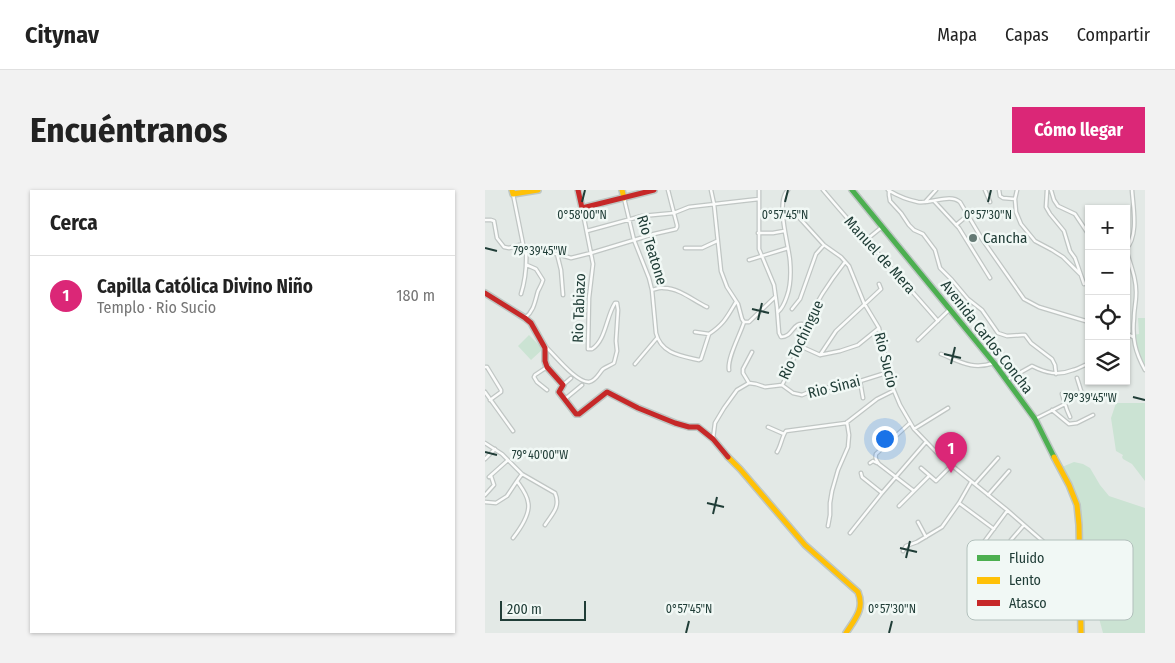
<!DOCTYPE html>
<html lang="es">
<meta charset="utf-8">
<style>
:root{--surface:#fff;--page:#f2f2f2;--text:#222;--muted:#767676;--line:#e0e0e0;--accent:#db2777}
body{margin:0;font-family:"Fira Sans Condensed",sans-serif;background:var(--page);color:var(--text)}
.controls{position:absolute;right:15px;top:15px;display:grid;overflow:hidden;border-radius:0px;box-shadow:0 1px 4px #0004}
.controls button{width:45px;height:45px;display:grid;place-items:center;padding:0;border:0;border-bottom:1px solid var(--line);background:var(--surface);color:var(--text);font:25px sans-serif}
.scale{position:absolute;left:15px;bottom:12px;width:86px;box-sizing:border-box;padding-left:5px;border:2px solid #203d37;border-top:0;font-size:14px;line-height:18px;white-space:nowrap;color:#203d37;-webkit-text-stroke:4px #f1f8f5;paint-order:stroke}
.you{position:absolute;left:399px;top:248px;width:18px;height:18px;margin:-12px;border:4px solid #fff;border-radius:50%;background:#1a73e8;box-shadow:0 0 0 8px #1a73e833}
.badge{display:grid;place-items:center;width:32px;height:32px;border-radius:50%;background:var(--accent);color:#fff;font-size:16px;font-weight:700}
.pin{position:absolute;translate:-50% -41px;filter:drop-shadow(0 1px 2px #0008)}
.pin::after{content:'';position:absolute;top:26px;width:18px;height:15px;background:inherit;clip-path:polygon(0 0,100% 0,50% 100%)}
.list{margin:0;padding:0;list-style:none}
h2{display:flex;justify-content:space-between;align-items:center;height:65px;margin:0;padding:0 20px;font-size:21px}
h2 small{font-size:16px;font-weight:400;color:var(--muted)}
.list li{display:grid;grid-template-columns:32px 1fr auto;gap:15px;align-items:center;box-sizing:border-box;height:80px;padding:0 20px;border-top:1px solid var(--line)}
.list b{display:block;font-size:19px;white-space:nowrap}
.list p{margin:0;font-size:16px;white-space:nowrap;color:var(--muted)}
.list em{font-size:16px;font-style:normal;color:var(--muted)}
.icon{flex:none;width:28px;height:28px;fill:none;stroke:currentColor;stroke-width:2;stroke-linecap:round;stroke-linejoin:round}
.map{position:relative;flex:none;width:660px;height:443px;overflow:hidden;border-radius:0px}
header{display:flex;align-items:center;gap:30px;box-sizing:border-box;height:70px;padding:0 25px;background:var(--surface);border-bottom:1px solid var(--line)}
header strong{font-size:24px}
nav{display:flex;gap:28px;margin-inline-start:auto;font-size:18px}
.intro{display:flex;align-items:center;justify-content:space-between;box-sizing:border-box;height:120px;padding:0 30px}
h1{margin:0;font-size:35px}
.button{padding:12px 22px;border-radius:0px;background:var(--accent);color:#fff;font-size:18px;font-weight:700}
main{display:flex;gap:30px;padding:0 30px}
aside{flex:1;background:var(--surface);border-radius:0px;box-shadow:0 1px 4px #0004}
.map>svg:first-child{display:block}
</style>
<header>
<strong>Citynav</strong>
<nav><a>Mapa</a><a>Capas</a><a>Compartir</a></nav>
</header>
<div class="intro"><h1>Encuéntranos</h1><a class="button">Cómo llegar</a></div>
<main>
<aside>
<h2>Cerca<small></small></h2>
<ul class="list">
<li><span class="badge">1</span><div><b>Capilla Católica Divino Niño</b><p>Templo · Rio Sucio</p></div><em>180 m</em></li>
</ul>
</aside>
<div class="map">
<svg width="660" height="443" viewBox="0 0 660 443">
<rect width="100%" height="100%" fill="#e3e9e6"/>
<!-- green -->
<path fill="#cbe3d3" d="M653 128H660V180L652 164 648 145 654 144Z
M44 145 58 159 46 170 33 156Z
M631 213H660V291L647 274 638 269 637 267 638 265 631 261 626 228Z
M589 272 598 274 605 278 615 295 624 306 660 318V443H618L611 417 609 390 602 374V370L596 359V335L593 316 588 299 577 277Z"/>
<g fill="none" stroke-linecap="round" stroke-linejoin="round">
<defs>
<path id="street" d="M226 0 229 14 236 81 242 97 253 114 257 129 259 132H264L290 107
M274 0V59L289 95 292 117 294 143 296 147C309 147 307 130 321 135
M338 0C375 44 415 87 453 131
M403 0C411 5 423 10 433 12 447 14 465 3 475 12L497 49 539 109 554 117 604 132
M500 0 505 12
M514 0 515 6 518 8 530 9
M532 0 530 9 531 22 536 34 550 51 567 60 578 67 595 84
M562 0 561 17 565 24 579 41 585 61 590 68 599 94
M566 0 569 10 573 16 590 24 604 45
M647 0C648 17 654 46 641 59 645 74 652 89 651 105 651 112 649 120 649 128 647 148 650 162 660 180
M404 1V5L405 11 416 23 424 35 429 40 438 44 450 60 455 78 467 90 483 109 497 120 513 143 522 146 537 145H540L546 153 567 169 570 175 571 184
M28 4 38 54 41 59 44 61 72 64 86 68 106 63 169 44 191 39 192 37V35L183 0
M139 8 149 50 164 88 167 100 171 143C176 164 197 166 214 170L216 169 224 144C239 134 242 127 251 112
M449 11 474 38 505 88
M440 12 451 0
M274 21 309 22 339 55 356 67 364 76 379 113 394 138 407 196 415 215 429 239 455 266 522 320 585 375
M0 30H6L9 31 12 48 19 57 24 58 38 54
M471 35 483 25
M102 41 157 26 189 23 204 17 274 9
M273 43H288L299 41
M381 50 397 37
M200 58H217L232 51
M72 64 76 80 78 105
M264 70 303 58
M167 100C171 99 175 97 179 98 194 98 209 111 222 117
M36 104C41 88 42 76 41 59
M307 119 315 109 331 64 339 55
M293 122C298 118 300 112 302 106 306 95 306 83 305 71 304 56 290 11 303 0
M40 128C49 121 50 111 53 101 55 97 57 94 58 90L51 79 42 75
M210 142 224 144
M641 143 648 147
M433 150 465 119
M59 155C68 163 91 193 104 192 111 191 114 183 118 179 121 177 126 175 129 173L132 161 131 151 133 120 132 113H130C121 127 121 150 107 159H103L104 108 108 74 97 18
M315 156 335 165 355 161 373 155 394 138
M456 164C476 172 487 180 509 173
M517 164 532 185
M335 165 351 141 396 99 394 94
M150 174 172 148
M0 177H2L16 200V202L5 210
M244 180C242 168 255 145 259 132
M592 188 597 204
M522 190 547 176C561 183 573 186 588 180 592 179 596 177 600 175
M375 191 378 208
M264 193 258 183V179L267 162
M78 195 86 188
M297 195 308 203 317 205 334 198 356 197 404 182
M62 200 52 192 49 187 50 185 62 177
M0 202 28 241
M80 209 97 195
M567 220 584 234 592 233 608 225
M585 227 582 220 577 204H610L617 206
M550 229 580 214
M425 233 391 264C390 268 391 270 394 274L429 301
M283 237 299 244
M429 239 463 218
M228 249 230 233 239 218 252 200 264 193 271 194 280 197 297 195C308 176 313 154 321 134 331 112 345 91 360 72
M0 253 17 264 37 284 70 303C76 317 67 324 60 335
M292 262C296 256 297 246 301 241L361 233 392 209 408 201
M0 269 10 259
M385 273 388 271 392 273
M436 278 451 291 467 275
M376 283 377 287 397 303
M4 287 23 270
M490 294 513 268
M0 305 9 295 6 286
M503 305 524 281
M0 312 11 313 22 306 32 291
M474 313 509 339
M414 316 444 286
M433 332 441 347
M343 336 345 325V313L347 301 353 280 363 257 364 245 362 232
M365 343 397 303 441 252
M28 348C35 339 46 324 43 312 42 304 36 297 32 291L37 284
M499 352 522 321
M418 361 421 356 432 352 457 337 474 313 486 292
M537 361 526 350 539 335
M519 366 527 352
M594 372 591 369H588L585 371V375L586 377 590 378 593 376 594 373"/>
<path id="fast" d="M367 0 509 173 550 229 569 267
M586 377 593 390"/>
<path id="slow" d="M27 0 28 4 53 0
M137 0 139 8
M243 267 255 279 320 355 373 402C380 419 370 429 361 443
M569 267 584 295 592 315 594 335 596 443
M588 369 593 362"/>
<path id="jam" d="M93 0 97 18 169 0
M0 103 40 128 46 133 60 158V171L62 177 78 195 74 202 91 224H94L122 202 153 218 190 233 204 237H213L228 249 243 267"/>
</defs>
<!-- street casing -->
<use href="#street" stroke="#c0c6c4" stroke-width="5"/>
<!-- fast casing -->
<use href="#fast" stroke="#bec7c4" stroke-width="8"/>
<!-- slow casing -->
<use href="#slow" stroke="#bec7c4" stroke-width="8"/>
<!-- jam casing -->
<use href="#jam" stroke="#bec7c4" stroke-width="8"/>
<!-- street -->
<use href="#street" stroke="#fbfcfb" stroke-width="2.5"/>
<!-- fast -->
<use href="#fast" stroke="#4caf50" stroke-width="5"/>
<!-- slow -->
<use href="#slow" stroke="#ffc107" stroke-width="5"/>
<!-- jam -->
<use href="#jam" stroke="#c62828" stroke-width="5"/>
</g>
<!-- ticks -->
<path fill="none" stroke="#203d37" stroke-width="2" d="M97 12 100 0M300 12 303 0M503 12 506 0M0 58 12 61M267 119 284 123M273 130 277 113M459 164 476 168M466 174 470 157M648 207 660 210M0 262 12 265M222 313 239 317M228 324 232 307M415 358 432 362M421 368 425 351M201 443 204 431M404 443 407 431"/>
<!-- markers -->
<circle fill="#647974" stroke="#f1f8f5" stroke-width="2" cx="488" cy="48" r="5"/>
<g text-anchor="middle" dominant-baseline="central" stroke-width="5" stroke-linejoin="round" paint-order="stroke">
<!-- poi labels -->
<g font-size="15" fill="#203d37" stroke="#f1f8f5" text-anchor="start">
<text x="498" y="48">Cancha</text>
</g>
<!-- street labels -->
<g font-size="15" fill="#203d37" stroke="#f1f8f5">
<text transform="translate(167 60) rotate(73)">Rio Teatone</text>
<text transform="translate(395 65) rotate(48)">Manuel de Mera</text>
<text transform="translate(94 118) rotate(-88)">Rio Tabiazo</text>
<text transform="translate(502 147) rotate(52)">Avenida Carlos Concha</text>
<text transform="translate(316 150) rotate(-65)">Rio Tochingue</text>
<text transform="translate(401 170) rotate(76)">Rio Sucio</text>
<text transform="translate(349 197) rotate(-14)">Rio Sinai</text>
</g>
</g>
<!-- legend -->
<rect x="482" y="350" width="166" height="80" rx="8" fill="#f1f8f5" stroke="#b2c0bc" stroke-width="1"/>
<rect x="492" y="365" width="23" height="6" fill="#4caf50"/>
<rect x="492" y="387" width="23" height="7" fill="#ffc107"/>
<rect x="492" y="410" width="23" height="6" fill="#c62828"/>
<g font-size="14" fill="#203d37">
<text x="524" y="373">Fluido</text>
<text x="524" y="395">Lento</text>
<text x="524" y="418">Atasco</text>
</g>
<g font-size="12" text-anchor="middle" fill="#203d37" stroke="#f1f8f5" stroke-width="5" stroke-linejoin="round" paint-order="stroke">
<text x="97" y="29">0°58'00"N</text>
<text x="300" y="29">0°57'45"N</text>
<text x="503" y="29">0°57'30"N</text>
<text x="55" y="65">79°39'45"W</text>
<text x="605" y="212">79°39'45"W</text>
<text x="55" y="269">79°40'00"W</text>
<text x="204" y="423">0°57'45"N</text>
<text x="407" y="423">0°57'30"N</text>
</g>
</svg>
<div class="controls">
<button>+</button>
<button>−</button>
<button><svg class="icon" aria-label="locate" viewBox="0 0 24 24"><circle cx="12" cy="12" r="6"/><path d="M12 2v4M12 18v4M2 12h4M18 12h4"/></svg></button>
<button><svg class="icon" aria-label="layers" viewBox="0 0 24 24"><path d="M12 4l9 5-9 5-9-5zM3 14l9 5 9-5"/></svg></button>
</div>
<div class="scale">200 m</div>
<div class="you"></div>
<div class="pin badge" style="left:466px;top:283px">1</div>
</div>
</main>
